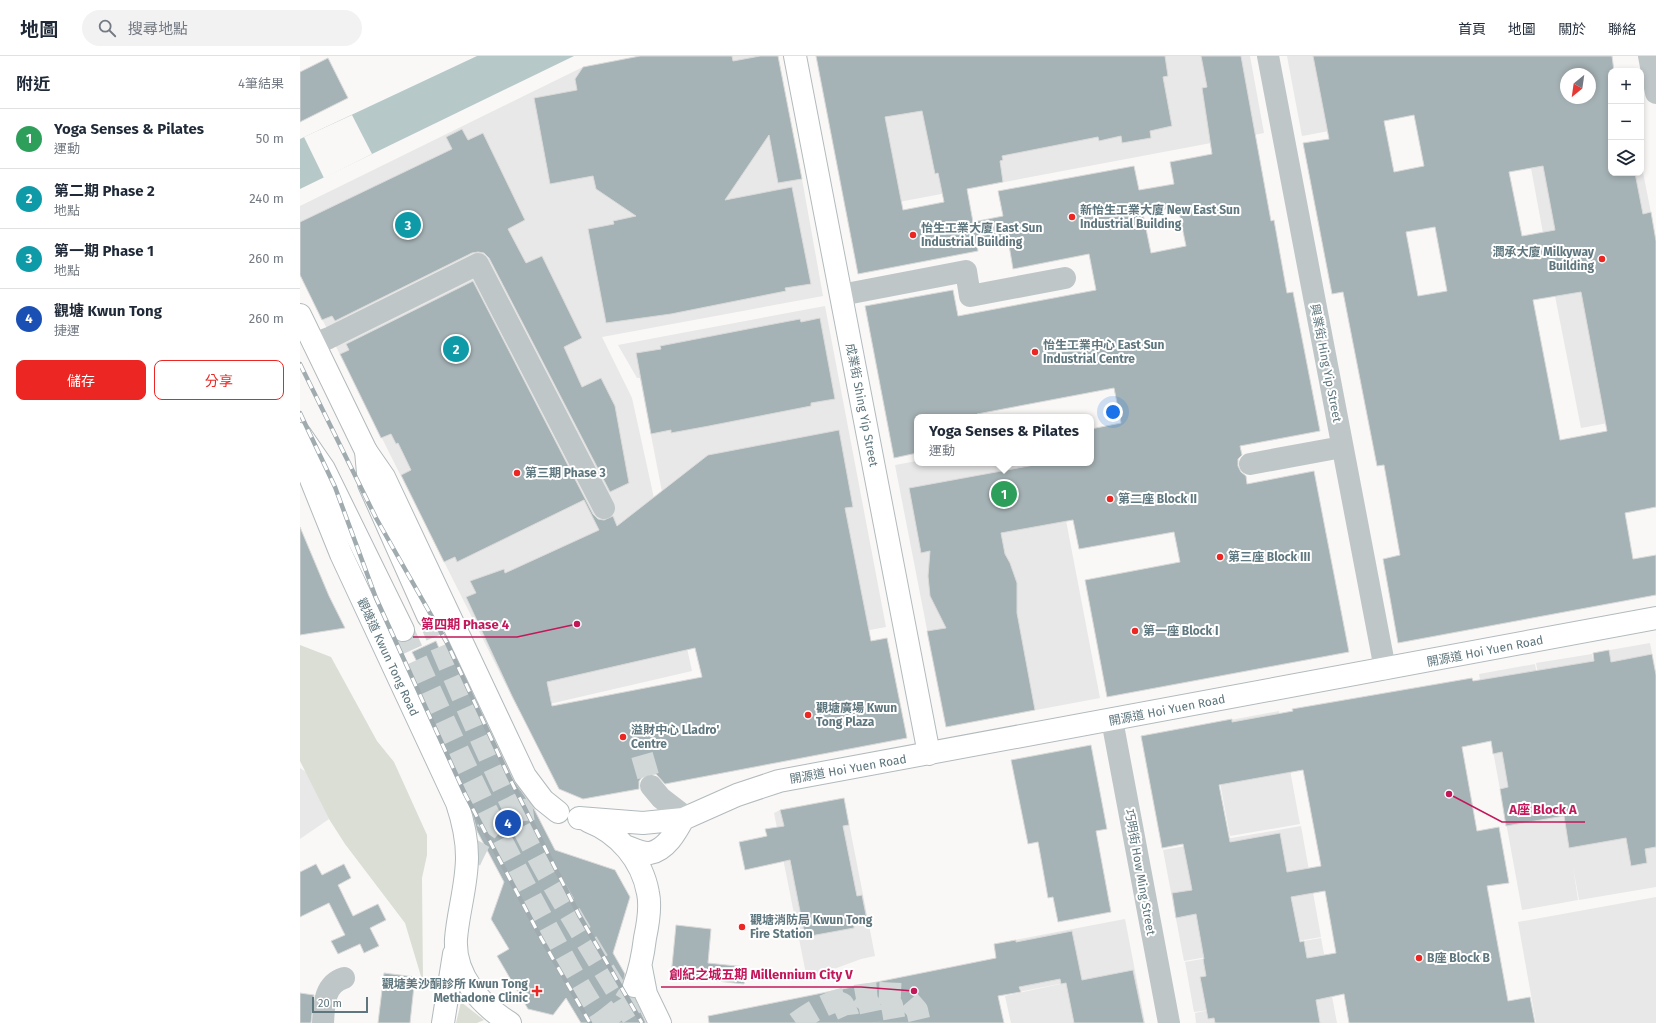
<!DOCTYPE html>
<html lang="zh-TW">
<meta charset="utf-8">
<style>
:root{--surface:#fff;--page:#f2f2f3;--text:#1f2937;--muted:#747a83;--line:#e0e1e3;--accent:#ec2622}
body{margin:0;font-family:"Fira Sans","Noto Sans TC",sans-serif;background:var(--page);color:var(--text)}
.controls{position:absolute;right:12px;top:12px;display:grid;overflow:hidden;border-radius:8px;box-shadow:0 2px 6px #0003}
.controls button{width:36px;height:36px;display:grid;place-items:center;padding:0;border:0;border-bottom:1px solid var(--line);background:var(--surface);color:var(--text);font:20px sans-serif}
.compass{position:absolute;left:1260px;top:12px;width:36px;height:36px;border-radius:50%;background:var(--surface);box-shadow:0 2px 6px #0003;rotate:209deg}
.scale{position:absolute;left:12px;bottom:10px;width:56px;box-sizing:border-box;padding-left:4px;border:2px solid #5e767d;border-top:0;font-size:11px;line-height:14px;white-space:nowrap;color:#5e767d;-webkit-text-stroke:3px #fff;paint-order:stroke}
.you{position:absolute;left:813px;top:356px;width:14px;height:14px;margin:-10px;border:3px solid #fff;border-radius:50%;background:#1a73e8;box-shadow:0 0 0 6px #1a73e833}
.badge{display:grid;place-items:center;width:26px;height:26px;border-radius:50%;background:var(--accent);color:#fff;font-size:13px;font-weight:700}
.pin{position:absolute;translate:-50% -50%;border:2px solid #fff;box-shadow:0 1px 4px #0006}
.popup{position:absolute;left:614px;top:358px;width:180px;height:52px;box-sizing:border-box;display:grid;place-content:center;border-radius:8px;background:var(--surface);filter:drop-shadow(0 1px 3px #0005);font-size:13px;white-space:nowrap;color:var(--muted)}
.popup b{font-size:15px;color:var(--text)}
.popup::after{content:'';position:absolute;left:50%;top:100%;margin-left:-8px;border:8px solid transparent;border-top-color:var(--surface)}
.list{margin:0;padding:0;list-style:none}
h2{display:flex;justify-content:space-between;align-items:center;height:52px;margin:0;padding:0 16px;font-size:17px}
h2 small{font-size:13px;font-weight:400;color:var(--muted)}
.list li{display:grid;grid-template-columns:26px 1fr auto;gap:12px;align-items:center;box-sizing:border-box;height:60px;padding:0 16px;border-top:1px solid var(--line)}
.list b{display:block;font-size:15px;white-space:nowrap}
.list p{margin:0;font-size:13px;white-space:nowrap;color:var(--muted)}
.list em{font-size:13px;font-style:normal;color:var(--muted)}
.actions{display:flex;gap:8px;padding:12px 16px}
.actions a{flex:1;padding:9px 0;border:1px solid var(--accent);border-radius:8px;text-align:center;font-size:14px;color:var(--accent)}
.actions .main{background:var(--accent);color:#fff}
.icon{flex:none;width:22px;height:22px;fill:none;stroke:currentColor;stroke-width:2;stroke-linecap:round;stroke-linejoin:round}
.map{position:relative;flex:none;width:1356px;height:967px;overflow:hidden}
header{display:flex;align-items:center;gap:24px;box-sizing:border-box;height:56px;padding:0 20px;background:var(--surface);border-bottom:1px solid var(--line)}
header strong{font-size:19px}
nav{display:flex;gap:22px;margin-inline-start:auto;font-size:14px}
.search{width:280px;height:36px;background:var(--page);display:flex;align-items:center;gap:10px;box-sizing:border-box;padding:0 14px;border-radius:22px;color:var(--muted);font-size:15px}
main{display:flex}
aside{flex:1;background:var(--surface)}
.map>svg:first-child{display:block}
</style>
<header>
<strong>地圖</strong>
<div class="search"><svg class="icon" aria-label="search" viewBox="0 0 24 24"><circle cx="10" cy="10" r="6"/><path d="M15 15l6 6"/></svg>搜尋地點</div>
<nav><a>首頁</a><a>地圖</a><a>關於</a><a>聯絡</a></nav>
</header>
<main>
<aside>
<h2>附近<small>4筆結果</small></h2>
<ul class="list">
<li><span class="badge" style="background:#2e9e5b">1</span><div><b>Yoga Senses &amp; Pilates</b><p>運動</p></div><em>50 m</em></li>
<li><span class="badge" style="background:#0f9aa8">2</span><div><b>第二期 Phase 2</b><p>地點</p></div><em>240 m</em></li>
<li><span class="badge" style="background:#0f9aa8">3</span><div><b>第一期 Phase 1</b><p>地點</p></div><em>260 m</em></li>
<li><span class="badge" style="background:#1a4fb4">4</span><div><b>觀塘 Kwun Tong</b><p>捷運</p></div><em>260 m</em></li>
</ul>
<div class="actions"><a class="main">儲存</a><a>分享</a></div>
</aside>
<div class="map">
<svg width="1356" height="967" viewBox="0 0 1356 967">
<rect width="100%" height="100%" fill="#f9f8f6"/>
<!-- built -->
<path fill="#e7e8e7" d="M340 0H478V127L502 123 523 240 302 281 332 342 392 615 219 655 0 219V150L283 11Z
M602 0H950L964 77 546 156 530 72 613 56Z
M987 0H1150L1159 51 1002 80Z
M1311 97V117H1341V106L1351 157 1243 177 1231 112Z
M1356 222V358L1281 372 1255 240Z
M525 250 586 571 398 606 374 498 340 322H337L318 289Z
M617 405V407H755L800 642 646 671 595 409Z
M1350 587 1356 619V831L1279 844 1273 811 1278 844 1222 854 1179 618 1235 608 1268 785 1236 607 1292 598 1329 798 1293 597Z
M979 655 1000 768 930 780 909 668Z
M0 712 6 716 29 763 0 783Z
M544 742 575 900 561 903 507 923 474 757 480 754Z
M1001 770 1021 881 884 905 863 794Z
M1356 841V967H1236L1218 866Z
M825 863 845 967H711L705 940 779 924 704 939 694 888Z
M1021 882 1037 967H896L895 957 910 954 894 956 885 906Z"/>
<!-- green -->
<path fill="#daded5" d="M0 589 31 601 77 685 94 706 127 779V799L122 822 123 927 105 867 45 788 29 763 0 705Z
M161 946 184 964 177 967H156Z"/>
<!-- water -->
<path fill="#b7c8c9" d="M177 0H274L0 133V83Z"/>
<!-- pier -->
<path fill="#f9f8f6" d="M52 59 72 98 24 122 4 81Z"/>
<!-- building -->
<path fill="#a6b3b6" stroke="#dadad8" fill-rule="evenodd" d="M340 0H432L433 5 460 0H478L502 123 478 127 469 79 425 144 492 131 511 228 485 232 486 235 371 258 306 267 288 173 314 168 313 165 336 160 296 133 293 120 250 128 234 42 277 34 275 23 283 11Z
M516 0H865L868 20 863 21 872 70 850 75 851 82 822 87 821 80 799 85 798 81 702 100 703 104 700 105 703 126 667 133 673 166 703 160 698 135 834 110 839 134 874 128 870 106 912 98 902 32 907 31 901 0H941L971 165 974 164 987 237 993 236 1020 375 940 390 942 399 938 403V410L941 416 946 420 947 428 1014 415 1049 596 807 641 785 524 880 506 874 476 779 493 773 464 701 477 705 498 710 507 717 527V557L735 654 646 671 627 575 646 572 630 540 628 520 630 495 621 497 609 432 745 407H791V373L821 367 814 332 677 358V361H617V397L594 402 565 250 653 234 658 260 796 234 789 198 713 213 708 183 677 189 678 195 558 218ZM622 55 635 118 638 117 644 146 603 154 585 61ZM878 151 886 190 851 197 843 158Z
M1013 0H1312L1314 15H1311V117H1335L1343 158 1351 156 1356 185V451L1325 457 1333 503 1356 499V539L1098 587 1083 503 1100 499 1084 409 1077 410 1043 236 1032 238 1003 87 1029 83ZM1266 18H1290V42H1266ZM1114 59 1124 110 1094 116 1084 65ZM1243 110 1255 174 1222 180 1209 116ZM1135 171 1147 235 1118 240 1106 176ZM1281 236 1307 375 1260 384 1233 244Z
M28 2 48 42 0 66V16Z
M162 73 168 84 183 77 225 164 208 173 226 207 242 200 282 282 264 291 282 331 301 322 315 350 329 427 310 436 189 202 184 197 178 196 172 197 35 265 32 260 22 264 0 219V166L152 93 146 81Z
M173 225 293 458 298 463 304 464 313 460 317 470 408 399 539 374 553 451 545 452 571 585 587 582 607 682 365 728 356 718H348L343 720 339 725V733L283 743 259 733 212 640 166 541 176 537 170 525 204 513 205 517 299 474 284 444 157 506 155 501 144 506 101 419 111 414 98 387 96 388 91 378 81 382 40 298 49 294 46 288ZM395 592 402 621 252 650 247 626Z
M520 262 535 343 511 347V350L409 370 371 377V374L351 378 336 297 361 293 360 290 463 270 500 263 501 266Z
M0 471 29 540 45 572 0 579Z
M136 585 141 597 151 593 214 725 234 753 255 794 315 814 330 841 313 897 325 918 322 932 324 938 329 942H334L346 967H281L266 942 253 959 228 953 197 900 209 893 191 863 204 826 177 775 168 742 108 612 118 608 112 596Z
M1309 594 1311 606 1352 598 1356 619V791L1345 793 1347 807 1331 810 1326 782 1269 792 1264 760 1206 770 1200 733 1208 731 1202 696 1193 698 1191 685 1162 691 1177 775 1199 771 1209 827 1187 830 1208 945 1230 941 1235 967H1049L1044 938 1016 944 1020 967H915L914 962 908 963 900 921 906 920 903 903H904L896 858 876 862 872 837 892 834 883 788 862 792 841 680 932 663V666L993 655 992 653 1172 622 1173 625 1294 605 1293 597ZM1003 714 1021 810 987 816 980 777 930 786 919 729ZM1025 835 1036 897 1007 902 1004 885 1000 886 991 841Z
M791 689 807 773 796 775 811 856 758 866 753 841 748 842 738 786 728 788 711 704Z
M544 742 549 769 543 770 557 840 562 839 567 864 554 866V872L505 881 490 804 445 814 439 786 467 780 465 773 484 770 480 754Z
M16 808 22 819 44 808 51 822 38 829 53 860 78 848 86 864 70 872 79 890 64 897 60 888 38 898 31 885 45 879 29 847 0 861V816Z
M376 869 411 873 408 907 446 911 444 928 371 920Z
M772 875 782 924 833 914 844 967H774L766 927 761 928 760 923 719 931 721 936 698 940 704 967H409L408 960 696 902 694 888 716 884V886Z
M84 917 115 921 110 967H78Z
M0 937 14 939 11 967H0Z"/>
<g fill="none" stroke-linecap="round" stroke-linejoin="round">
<!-- minor-tunnel -->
<path stroke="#d2d8d8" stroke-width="22" stroke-dasharray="22 11" stroke-linecap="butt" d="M342 699 351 730
M579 937 603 938 617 954 620 967
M559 939 569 947 573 967
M534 944 543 948 548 959 549 967
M496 967C525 946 543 940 579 937L592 949 595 967"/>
<!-- major-tunnel -->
<path stroke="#d2d8d8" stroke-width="22" stroke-dasharray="22 11" stroke-linecap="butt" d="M170 805C178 787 190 763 211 756 218 754 226 754 233 753
M301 967 321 951 334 930"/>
<!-- highway-tunnel -->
<path stroke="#d2d8d8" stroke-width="22" stroke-dasharray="22 11" stroke-linecap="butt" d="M128 560C159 633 190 707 226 778 259 843 299 905 336 967
M103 574C145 668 188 761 236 851 257 890 278 930 303 967"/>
<defs>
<path id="major" d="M495 0 629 698
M0 380 10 421 41 498 157 747C163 765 167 782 167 801 167 829 158 856 156 883 154 920 181 949 210 967
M66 395 84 421 225 720 243 744 258 756
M279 762 343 767 383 763 437 739 479 725 1356 562
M288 765C319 777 342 804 348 837 351 851 348 868 345 882 343 899 340 914 334 930
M325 790C333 793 342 798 350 797 366 794 376 776 383 763
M341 912 346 938 360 967
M143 967 154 898"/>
<path id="highway" d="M0 259 66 395 69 428 128 560
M0 378 24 413 103 574"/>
</defs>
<!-- major casing -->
<use href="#major" stroke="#b2babd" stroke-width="24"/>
<!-- highway casing -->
<use href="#highway" stroke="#b2b9bb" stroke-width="24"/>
<!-- minor -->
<path stroke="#bfc6c8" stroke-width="22" d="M968 0 1085 613
M1349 0 1356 37
M541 239 666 215 670 240 765 222
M14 288 29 282 178 208 304 452
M950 408 1042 391
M812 664 869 967
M351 730 361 742 387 762
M23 967C24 949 24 928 44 922"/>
<!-- major -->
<use href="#major" stroke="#fff" stroke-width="22"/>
<!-- highway -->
<use href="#highway" stroke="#fff" stroke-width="22"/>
<defs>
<path id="rail" d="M0 308 76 462 147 587 209 721 279 859 342 967
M0 357 35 431 76 542 165 738 241 882 290 967"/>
</defs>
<!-- rail casing -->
<use href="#rail" stroke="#a0abaf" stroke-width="4.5"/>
<!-- rail -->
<use href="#rail" stroke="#fff" stroke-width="3" stroke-dasharray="9" stroke-linecap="butt"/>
</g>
<!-- markers -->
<g fill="#ec2622" stroke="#fff" stroke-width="1.5">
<circle cx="772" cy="161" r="4"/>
<circle cx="613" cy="179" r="4"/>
<circle cx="1302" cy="203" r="4"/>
<circle cx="735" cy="296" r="4"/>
<circle cx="217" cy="417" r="4"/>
<circle cx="810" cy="443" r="4"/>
<circle cx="920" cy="501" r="4"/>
<circle cx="835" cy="575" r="4"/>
<circle cx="508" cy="659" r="4"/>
<circle cx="323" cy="681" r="4"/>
<circle cx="442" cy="871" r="4"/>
<circle cx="1119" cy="902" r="4"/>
<path d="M235 929h4v4h4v4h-4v4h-4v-4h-4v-4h4z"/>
</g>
<g text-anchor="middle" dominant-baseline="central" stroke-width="4" stroke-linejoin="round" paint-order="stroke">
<!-- poi labels -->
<g font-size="12" font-weight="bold" fill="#5e767d" stroke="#fff" text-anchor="start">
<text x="780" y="154">新怡生工業大廈 New East Sun<tspan x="780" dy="14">Industrial Building</tspan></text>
<text x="621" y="172">怡生工業大廈 East Sun<tspan x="621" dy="14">Industrial Building</tspan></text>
<text x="1294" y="196" text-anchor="end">潤承大廈 Milkyway<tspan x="1294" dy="14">Building</tspan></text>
<text x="743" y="289">怡生工業中心 East Sun<tspan x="743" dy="14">Industrial Centre</tspan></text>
<text x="225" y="417">第三期 Phase 3</text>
<text x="818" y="443">第二座 Block II</text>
<text x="928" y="501">第三座 Block III</text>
<text x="843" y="575">第一座 Block I</text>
<text x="516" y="652">觀塘廣場 Kwun<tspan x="516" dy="14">Tong Plaza</tspan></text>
<text x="331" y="674">溢財中心 Lladro'<tspan x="331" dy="14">Centre</tspan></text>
<text x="450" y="864">觀塘消防局 Kwun Tong<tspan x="450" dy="14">Fire Station</tspan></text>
<text x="1127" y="902">B座 Block B</text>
<text x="228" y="928" text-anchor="end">觀塘美沙酮診所 Kwun Tong<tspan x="228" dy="14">Methadone Clinic</tspan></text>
</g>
<!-- street labels -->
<g font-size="12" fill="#5e767d" stroke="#fff">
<text transform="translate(1026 307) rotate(79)">興業街 Hing Yip Street</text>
<text transform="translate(562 349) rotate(79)">成業街 Shing Yip Street</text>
<text transform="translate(1185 595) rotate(-11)">開源道 Hoi Yuen Road</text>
<text transform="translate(88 601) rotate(65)">觀塘道 Kwun Tong Road</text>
<text transform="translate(867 654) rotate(-11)">開源道 Hoi Yuen Road</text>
<text transform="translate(548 713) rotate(-10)">開源道 Hoi Yuen Road</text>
<text transform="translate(840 816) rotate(80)">巧明街 How Ming Street</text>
</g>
</g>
<!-- callouts -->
<path fill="none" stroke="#c2185b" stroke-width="1.5" d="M277 568L217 581H113M1149 738L1202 766H1285M614 935L561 931H361"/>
<g fill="#c2185b" stroke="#fff" stroke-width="1.5">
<circle cx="277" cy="568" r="4"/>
<circle cx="1149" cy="738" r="4"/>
<circle cx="614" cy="935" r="4"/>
</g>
<g font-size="13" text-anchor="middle" font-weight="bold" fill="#c2185b" stroke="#fff" stroke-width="4" stroke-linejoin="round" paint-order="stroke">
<text x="165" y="573">第四期 Phase 4</text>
<text x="1243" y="758">A座 Block A</text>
<text x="461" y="923">創紀之城五期 Millennium City V</text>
</g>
</svg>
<div class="controls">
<button>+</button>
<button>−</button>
<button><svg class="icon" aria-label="layers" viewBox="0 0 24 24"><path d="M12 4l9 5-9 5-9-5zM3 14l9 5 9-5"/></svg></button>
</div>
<svg class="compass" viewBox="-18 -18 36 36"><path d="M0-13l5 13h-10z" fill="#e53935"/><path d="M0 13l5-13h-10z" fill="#747a83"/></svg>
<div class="scale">20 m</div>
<div class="you"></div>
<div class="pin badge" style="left:704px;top:438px;background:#2e9e5b">1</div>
<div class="popup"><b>Yoga Senses &amp; Pilates</b>運動</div>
<div class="pin badge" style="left:156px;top:293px;background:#0f9aa8">2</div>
<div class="pin badge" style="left:108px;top:169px;background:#0f9aa8">3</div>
<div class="pin badge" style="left:208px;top:767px;background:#1a4fb4">4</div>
</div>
</main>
